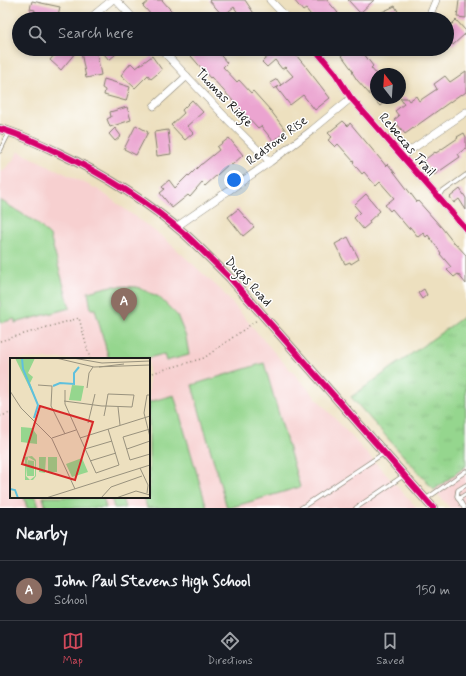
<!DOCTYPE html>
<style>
:root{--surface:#171b24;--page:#20242c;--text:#f1f3f6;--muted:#9ea1a6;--line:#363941;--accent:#d1495b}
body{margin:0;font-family:Mynerve,sans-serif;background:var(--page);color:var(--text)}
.compass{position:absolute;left:370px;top:68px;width:36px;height:36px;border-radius:50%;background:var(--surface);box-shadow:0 2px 6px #0003;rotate:343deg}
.you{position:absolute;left:234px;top:180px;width:14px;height:14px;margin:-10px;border:3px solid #fff;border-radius:50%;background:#1a73e8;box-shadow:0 0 0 6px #1a73e833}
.badge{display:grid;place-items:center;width:26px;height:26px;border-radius:50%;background:var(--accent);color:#fff;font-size:13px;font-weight:700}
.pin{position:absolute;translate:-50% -33px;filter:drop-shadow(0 1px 2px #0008)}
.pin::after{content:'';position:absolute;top:21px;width:14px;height:12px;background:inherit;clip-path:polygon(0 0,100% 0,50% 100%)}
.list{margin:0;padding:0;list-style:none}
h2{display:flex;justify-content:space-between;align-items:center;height:52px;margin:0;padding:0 16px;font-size:17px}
h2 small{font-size:13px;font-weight:400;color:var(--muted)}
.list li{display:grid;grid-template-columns:26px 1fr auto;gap:12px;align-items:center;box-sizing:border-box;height:60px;padding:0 16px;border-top:1px solid var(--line)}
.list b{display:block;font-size:15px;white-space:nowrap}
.list p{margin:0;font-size:13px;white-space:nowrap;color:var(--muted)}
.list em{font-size:13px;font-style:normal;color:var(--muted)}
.icon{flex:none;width:22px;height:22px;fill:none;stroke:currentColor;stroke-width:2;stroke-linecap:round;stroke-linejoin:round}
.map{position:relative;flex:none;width:466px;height:508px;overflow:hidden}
.search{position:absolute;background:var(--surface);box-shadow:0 2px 6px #0003;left:12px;right:12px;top:12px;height:44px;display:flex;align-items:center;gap:10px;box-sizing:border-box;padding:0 14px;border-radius:22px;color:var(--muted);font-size:15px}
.sheet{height:112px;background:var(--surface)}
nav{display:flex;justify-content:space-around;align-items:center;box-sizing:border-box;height:56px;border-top:1px solid var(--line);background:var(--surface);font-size:11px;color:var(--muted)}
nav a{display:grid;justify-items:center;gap:2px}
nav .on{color:var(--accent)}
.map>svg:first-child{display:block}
</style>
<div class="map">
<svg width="466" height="508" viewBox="0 0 466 508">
<defs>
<pattern id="grass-tufts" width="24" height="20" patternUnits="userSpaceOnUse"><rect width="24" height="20" fill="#95d68e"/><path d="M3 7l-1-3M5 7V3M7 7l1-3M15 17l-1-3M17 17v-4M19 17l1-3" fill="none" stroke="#80b77a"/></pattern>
</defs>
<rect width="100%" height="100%" fill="#fff"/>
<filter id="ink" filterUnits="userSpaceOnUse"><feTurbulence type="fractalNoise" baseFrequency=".025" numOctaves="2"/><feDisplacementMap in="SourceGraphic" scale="8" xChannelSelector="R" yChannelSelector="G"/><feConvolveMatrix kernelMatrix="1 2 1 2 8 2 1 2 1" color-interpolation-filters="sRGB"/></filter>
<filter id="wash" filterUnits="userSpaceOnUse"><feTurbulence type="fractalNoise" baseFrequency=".012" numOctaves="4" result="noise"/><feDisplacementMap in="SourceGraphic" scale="16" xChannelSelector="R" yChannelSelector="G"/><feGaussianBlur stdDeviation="0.9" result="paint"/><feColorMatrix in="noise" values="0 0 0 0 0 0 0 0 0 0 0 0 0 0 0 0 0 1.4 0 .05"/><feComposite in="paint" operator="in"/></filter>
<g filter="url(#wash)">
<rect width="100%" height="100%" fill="#ede0bf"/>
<!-- built -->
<path fill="#f7d0d0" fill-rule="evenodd" d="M18 151 99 190 164 238 221 290 274 352 417 508H0V173L14 160ZM11 359H149V497H11Z
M466 466V508H450L434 490Z"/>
<!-- grass -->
<path fill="url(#grass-tufts)" stroke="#587955" d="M466 315V466L434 490 351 397Z"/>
<!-- pitch -->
<path fill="#95d68e" stroke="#587955" d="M0 200 37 223 50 236 70 308 15 323V319L0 323Z
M111 286 137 287 159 297 177 315 186 337 189 355 166 361 164 354 144 359H109L95 309H91L88 292Z
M264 363 300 487 229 508H227L192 385Z
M174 395 207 508H147L144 497H149V402Z
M24 497H36L39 508H27Z
M43 497H103L106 508H46Z
M111 497H122L125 508H114Z"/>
<g id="blocks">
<!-- building -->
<path fill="#eba4d0" d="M150 0H162L176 16 181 12 187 19H155L143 6Z
M209 0H245L255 15 250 19H242L234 7 223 16Z
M294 0H327L338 13 330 19H314L306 9 303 11Z
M348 0H374L360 13Z
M459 0H466V18L457 17Z
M32 1 60 7 57 19H42L34 17 35 10 30 9Z
M395 6 402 19H386L382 12Z
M456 20 466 31V33L453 45 447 38V29Z
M59 49H72L76 52 61 70 50 60Z
M96 49 101 75 86 78 81 52Z
M100 49H122L109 60Z
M185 49H212L216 53 217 51 227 63 223 67 237 82 239 80 251 93 253 91 271 111 286 131 273 141 261 126 258 128 211 77 210 78Z
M276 49H291L306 67 330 98 315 110 303 95 290 105 277 88 293 76 285 67 282 69 275 60 267 67 262 62Z
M337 49H357L362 55 364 54 373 66 371 68 376 74V98H389L380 106 357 80 352 72 353 71Z
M152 56 162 70 151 79 148 75 135 88 121 75 131 63 136 68Z
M466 71V92L462 95 461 94 405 134 394 120 399 116 395 111 404 104 400 98H407L409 101 416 96 419 101 437 89 434 84 445 76 450 82Z
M104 79 130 87 126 101 104 95 105 90 102 88Z
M277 79 281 85 274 89 270 83Z
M192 100 203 112 187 126 193 133 185 140 171 125 184 113 182 110Z
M127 107 131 120 110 127 107 119 111 117 110 112Z
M343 121 348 126 350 123 382 161 386 166 388 164 417 202 418 201 442 228 453 242H454L466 255V284L458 274 454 277 447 270 451 267 440 254 441 253 428 235 426 237 423 233 418 237 410 227 409 229 392 209 390 211 385 205 394 198 380 182 376 186 364 172 362 174 353 163 354 162 338 144 335 147 328 140 332 137 328 133Z
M136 125 148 132 136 155 124 149Z
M115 128 121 136 115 141 109 134Z
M168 130 171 154 157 156 154 132Z
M464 133 466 137V148L458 154 460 157 434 175 423 161 435 152 436 153 458 138 457 137Z
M229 138 243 155 232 165 230 163 205 186 202 183 190 197 188 195 172 208 160 193 165 189 162 186 169 180 175 188 188 175 189 176 201 164H202L219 150 217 147Z
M460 189 466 198V210L459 199 454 203 450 197Z
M366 194 380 211 369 221 370 223 363 229 354 218 360 212 354 205Z
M238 209 254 227 243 236 228 217Z
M348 237 359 259 351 264 350 262 345 264 335 244Z
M424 289 427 295 422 299 418 293Z"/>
</g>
</g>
<g filter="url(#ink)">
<use href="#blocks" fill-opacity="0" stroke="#847e6e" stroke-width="1"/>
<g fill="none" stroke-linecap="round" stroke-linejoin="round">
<defs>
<path id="service" d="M0 151 9 133
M437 196 466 175
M426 499 466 471
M458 499 466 494
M301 508 384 453
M356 508 403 476
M464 508 457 496 458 490 466 485"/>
<path id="minor" d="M116 0 134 19
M270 0 288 19
M431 12 436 0
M89 19 112 0
M161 49 230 122 270 162
M315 49 335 73 351 98 466 229
M154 106 187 76
M402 156 466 112
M176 227 270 162 311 131 351 98"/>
<path id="tertiary" d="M0 129C20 134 40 144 59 153 105 175 148 202 186 235 201 249 215 263 230 278L433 508"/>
</defs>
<!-- service casing -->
<use href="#service" stroke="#847e6e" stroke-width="5"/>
<!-- minor casing -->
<use href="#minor" stroke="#847e6e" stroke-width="8"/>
<!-- tertiary casing -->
<use href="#tertiary" stroke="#847e6e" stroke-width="10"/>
<!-- path -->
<path stroke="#847e6e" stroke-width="1.5" stroke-dasharray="1 3" stroke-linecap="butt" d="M0 341 79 318 90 359
M149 374 204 358 257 320
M0 416 11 413"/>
<!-- service -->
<use href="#service" stroke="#fff" stroke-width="3.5"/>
<!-- minor -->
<use href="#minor" stroke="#fff" stroke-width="7"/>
<!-- tertiary -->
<use href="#tertiary" stroke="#fff" stroke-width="8"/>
<defs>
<path id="cycleway" d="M315 49 335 73 351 98 466 229
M0 129C20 134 40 144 59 153 105 175 148 202 186 235 201 249 215 263 230 278L433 508"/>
</defs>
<!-- cycleway casing -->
<use href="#cycleway" stroke="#fff" stroke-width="8"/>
<!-- cycleway -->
<use href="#cycleway" stroke="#d6006c" stroke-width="6"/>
</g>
</g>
<g text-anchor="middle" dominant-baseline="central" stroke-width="3" stroke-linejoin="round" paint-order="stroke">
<!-- street labels -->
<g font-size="13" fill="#1c1c1c" stroke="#fff">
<text transform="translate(224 98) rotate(46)">Thomas Ridge</text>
<text transform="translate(277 141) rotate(-37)">Redstone Rise</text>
<text transform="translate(407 145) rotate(49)">Rebeccas Trail</text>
<text transform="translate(248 282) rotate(47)">Dugas Road</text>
</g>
</g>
<!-- overview -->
<g transform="translate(10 358)">
<rect width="140" height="140" fill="#ede0bf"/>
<path d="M5 0H25L18 15 23 19 20 25 29 49ZM72 100 78 114 62 119 56 106Z" fill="#95d68e"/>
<path d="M62 27 74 28 71 43 59 42Z" fill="#95d68e"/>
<path d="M11 69 22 70 27 77V86L11 84ZM22 98 26 102V118L23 122H15V99ZM18 99 25 103V118L20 122 16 118ZM29 99H36L35 115 29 114ZM38 99H47V114H38ZM17 102 24 103V118H17Z" fill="#95d68e" fill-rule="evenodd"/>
<path fill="none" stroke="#5fc0dd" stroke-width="2" d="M12 0 13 11 28 47 24 60M43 28 50 25 64 26V15L69 9M0 131 5 132 8 140"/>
<path fill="none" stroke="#99927e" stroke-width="1" d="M46 0 84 9 140 7M63 0 92 5 140 3M79 0H124M89 9 114 6M28 27 42 28 41 48 55 76M77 30 79 15 83 9M55 32V46L86 115 109 107 98 71M0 33 11 50 42 81 65 131M140 37H137L134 55 140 79M54 43 92 48H96L122 49 124 37 98 36 96 48 94 58M108 49 110 67M78 65 85 36M140 71 113 79 120 102 140 96M42 80 66 72M70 80 140 58M75 91 102 83M117 91 140 83M80 103 106 95M130 110 138 127 137 135M36 140 140 107M91 140 101 129 132 118M106 140 126 133 140 137"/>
<path fill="#d62828" fill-opacity="0.15" stroke="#d62828" stroke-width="2" d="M30 48 83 64 65 122 12 106Z"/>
<rect width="140" height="140" fill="none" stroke="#1c1c1c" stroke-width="2"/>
</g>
</svg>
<svg class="compass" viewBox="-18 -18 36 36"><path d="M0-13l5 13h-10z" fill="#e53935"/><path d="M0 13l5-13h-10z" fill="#9ea1a6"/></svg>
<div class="you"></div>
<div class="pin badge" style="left:124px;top:321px;background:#8d6e63">A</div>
<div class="search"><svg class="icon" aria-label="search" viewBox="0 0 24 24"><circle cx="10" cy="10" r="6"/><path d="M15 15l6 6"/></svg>Search here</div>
</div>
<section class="sheet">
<h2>Nearby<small></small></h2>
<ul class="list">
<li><span class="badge" style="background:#8d6e63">A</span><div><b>John Paul Stevens High School</b><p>School</p></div><em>150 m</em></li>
</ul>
</section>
<nav>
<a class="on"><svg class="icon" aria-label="map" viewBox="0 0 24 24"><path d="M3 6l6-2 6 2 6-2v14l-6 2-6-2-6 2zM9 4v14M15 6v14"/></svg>Map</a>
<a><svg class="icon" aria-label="directions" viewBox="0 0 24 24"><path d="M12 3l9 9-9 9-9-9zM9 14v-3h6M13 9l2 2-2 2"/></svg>Directions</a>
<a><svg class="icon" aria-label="saved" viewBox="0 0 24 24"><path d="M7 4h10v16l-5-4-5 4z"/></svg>Saved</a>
</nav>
